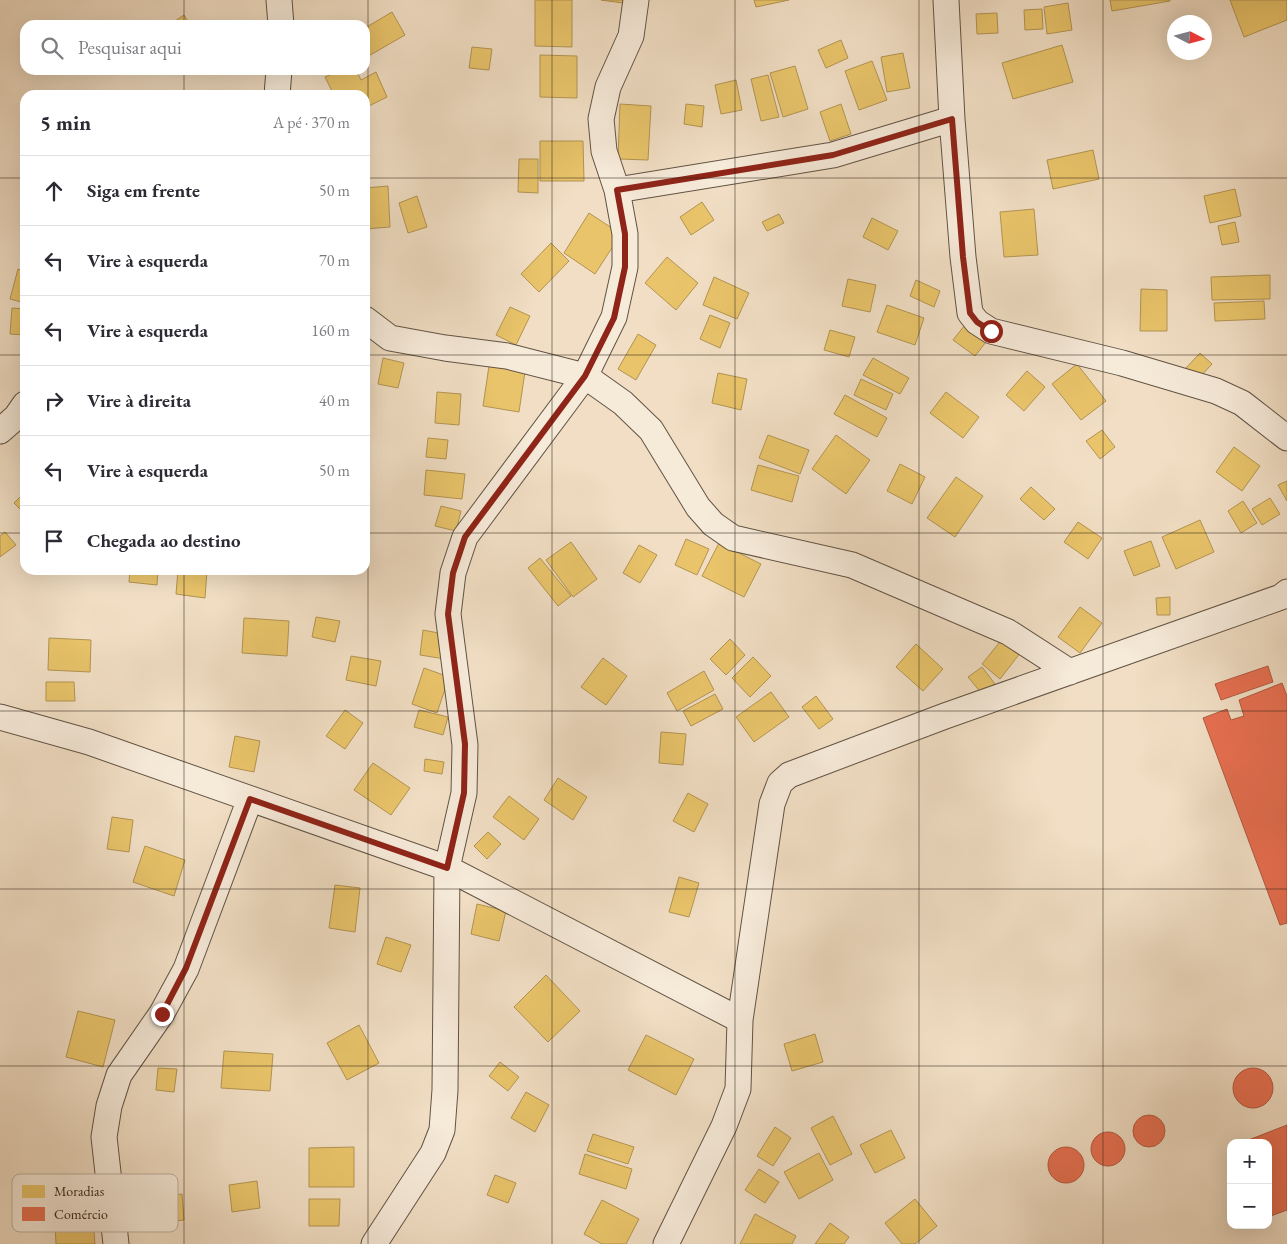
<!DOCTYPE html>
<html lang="pt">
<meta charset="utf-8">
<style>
:root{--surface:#fff;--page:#f2f2f3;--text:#2b2b33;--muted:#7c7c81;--line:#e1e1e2}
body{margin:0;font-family:"EB Garamond",serif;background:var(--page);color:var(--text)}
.controls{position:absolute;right:15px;bottom:15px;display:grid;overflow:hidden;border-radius:10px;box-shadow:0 5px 20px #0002}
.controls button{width:45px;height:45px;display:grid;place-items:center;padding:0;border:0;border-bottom:1px solid var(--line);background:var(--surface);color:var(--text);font:25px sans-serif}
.compass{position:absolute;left:1167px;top:15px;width:45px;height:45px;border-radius:50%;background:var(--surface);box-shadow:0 5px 20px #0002;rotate:96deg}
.stop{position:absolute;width:15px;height:15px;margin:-11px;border:4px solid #8f2418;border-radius:50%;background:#fff}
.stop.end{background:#8f2418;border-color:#fff;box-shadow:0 1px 5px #0008}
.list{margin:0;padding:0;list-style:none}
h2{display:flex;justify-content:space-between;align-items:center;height:65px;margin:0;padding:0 20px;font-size:21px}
h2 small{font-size:16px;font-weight:400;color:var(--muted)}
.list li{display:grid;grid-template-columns:32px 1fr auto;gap:15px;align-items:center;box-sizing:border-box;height:70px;padding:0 20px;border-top:1px solid var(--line)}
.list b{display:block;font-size:19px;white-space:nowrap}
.list em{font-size:16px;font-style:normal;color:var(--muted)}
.icon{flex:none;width:28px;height:28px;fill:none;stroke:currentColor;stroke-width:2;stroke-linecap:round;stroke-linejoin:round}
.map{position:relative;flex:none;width:1287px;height:1244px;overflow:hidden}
.search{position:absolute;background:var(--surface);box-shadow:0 5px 20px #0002;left:20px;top:20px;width:350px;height:55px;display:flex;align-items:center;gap:12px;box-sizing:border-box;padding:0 18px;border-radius:15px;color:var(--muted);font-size:19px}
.panel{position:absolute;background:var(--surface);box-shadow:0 5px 20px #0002;left:20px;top:90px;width:350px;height:485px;border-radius:15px}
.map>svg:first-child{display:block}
</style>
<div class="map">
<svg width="1287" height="1244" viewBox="0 0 1287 1244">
<rect width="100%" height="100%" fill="#f1dec4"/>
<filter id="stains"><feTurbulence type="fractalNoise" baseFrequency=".004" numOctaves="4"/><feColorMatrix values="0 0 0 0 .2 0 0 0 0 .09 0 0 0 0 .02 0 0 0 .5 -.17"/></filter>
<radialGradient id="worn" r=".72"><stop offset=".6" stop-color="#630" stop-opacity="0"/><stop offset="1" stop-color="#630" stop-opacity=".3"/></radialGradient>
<!-- homes -->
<path fill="#e9c46a" stroke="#b29452" d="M535 0H572V47L535 46Z
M601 0H630V4Z
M754 0H789L756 7Z
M1110 0H1170V1L1112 11Z
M1230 0H1287V20L1244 37Z
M1068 3 1072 30 1047 34 1044 7Z
M1042 9 1043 29 1025 30 1024 10Z
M392 12 405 35 365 58V28Z
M997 13 998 33 977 34 976 14Z
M184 15 190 25H169Z
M841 40 848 58 826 68 818 50Z
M1062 45 1073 82 1013 99 1002 63Z
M472 47 492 49 489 70 469 68Z
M903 53 910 88 887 92 881 57Z
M540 55 577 56V98L540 97Z
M872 61 887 100 859 110 845 71Z
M795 66 808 109 783 117 770 73Z
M341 70H356L361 80 376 72 387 97 365 108V95H334L325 77Z
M768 75 779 117 761 121 751 79Z
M736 80 742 110 721 114 715 85Z
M620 104 651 106 648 160 618 159Z
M686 104 704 106 702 127 684 124Z
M841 104 851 134 830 141 820 112Z
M540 141H583L584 181H540Z
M1093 150 1099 179 1053 189 1047 160Z
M519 159H538V193L518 192Z
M388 186 390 227 365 229V188Z
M1235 189 1241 216 1210 223 1204 196Z
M417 196 427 227 408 233 399 203Z
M702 202 714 220 691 235 680 217Z
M1034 209 1038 255 1004 257 1000 212Z
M589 213 621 234 595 274 564 253Z
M779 214 784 223 767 231 762 222Z
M872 218 898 231 888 250 863 237Z
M1235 222 1239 242 1222 245 1218 226Z
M551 243 569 261 539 292 521 274Z
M667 257 698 283 676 310 645 283Z
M18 269 25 271V303L10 299Z
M1270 275V299L1212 300 1211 277Z
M714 277 749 293 737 319 703 305Z
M848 279 876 285 870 312 842 306Z
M916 280 940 291 934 307 910 296Z
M1141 289 1167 290V331H1140Z
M1264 301 1265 319 1215 321 1214 303Z
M887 305 924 318 915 345 877 332Z
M510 307 530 316 516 345 496 335Z
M12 308 25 309V335L10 334Z
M710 315 730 323 720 348 700 339Z
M968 321 990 337 975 356 953 340Z
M830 330 855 337 849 357 824 350Z
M638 334 656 345 636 380 618 369Z
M1200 353 1212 364 1197 380 1185 369Z
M383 358 404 363 398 388 378 384Z
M873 358 909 378 900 394 863 375Z
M490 359 526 365 519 412 483 406Z
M1077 364 1106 401 1081 420 1052 384Z
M1027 371 1045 387 1024 411 1006 395Z
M718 373 747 379 741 410 712 403Z
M861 379 893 394 886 410 854 395Z
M437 392 461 394 459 425 435 423Z
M946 392 979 417 963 438 930 413Z
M845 395 887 418 877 437 834 414Z
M1102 430 1115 447 1100 459 1086 441Z
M768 435 809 450 800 474 759 458Z
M836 435 870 460 846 494 812 469Z
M428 438 448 440 446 459 426 457Z
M1234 447 1260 466 1242 491 1216 472Z
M900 464 925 477 912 504 887 491Z
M758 465 799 476 792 502 751 490Z
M426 470 465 474 462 499 424 495Z
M956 477 983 496 955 537 927 518Z
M1287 481V501L1278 485Z
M1031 487 1055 509 1044 520 1020 499Z
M25 492V514L14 503Z
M1270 498 1280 514 1262 525 1252 509Z
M1243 501 1257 523 1241 533 1228 511Z
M441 506 461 511 456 531 435 526Z
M1200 520 1214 552 1176 569 1162 537Z
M1078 522 1102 538 1088 559 1064 542Z
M5 532 16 545 0 557V536Z
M686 539 709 549 697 575 675 565Z
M1151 541 1160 566 1134 576 1124 551Z
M571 542 597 579 573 597 546 560Z
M719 543 761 564 744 597 702 576Z
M639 545 657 555 640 583 623 573Z
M540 558 571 596 558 606 528 568Z
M130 570H158L157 585 129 582Z
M178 570H207L205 598 176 594Z
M1170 597V615H1157L1156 598Z
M1080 607 1102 623 1080 653 1058 637Z
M316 617 340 621 335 642 312 637Z
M244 618 289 621 287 656 242 653Z
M423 630 449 635 445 659 420 655Z
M49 638 91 640 90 672 48 670Z
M1003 638 1021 652 1000 679 982 664Z
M730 639 745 655 726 675 710 659Z
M916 644 943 669 923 691 896 667Z
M351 656 381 661 376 686 346 680Z
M753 657 771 676 750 697 732 678Z
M603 658 627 676 606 705 581 687Z
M982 667 995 684 982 694 968 677Z
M424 668 449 677 437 713 412 704Z
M704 671 714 690 677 711 667 693Z
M46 682H74L75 701H46Z
M771 692 789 717 754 742 736 717Z
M715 694 723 709 691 726 683 711Z
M816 696 833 719 819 729 802 707Z
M345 710 363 723 345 749 326 736Z
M419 710 448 717 443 735 414 727Z
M661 732 686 734 683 765 659 763Z
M235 736 260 741 254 772 229 767Z
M425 759 444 762 442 774 424 771Z
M373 763 410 788 391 815 354 790Z
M558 778 587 797 573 820 544 800Z
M688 793 708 804 694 832 673 821Z
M509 796 539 819 524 840 493 817Z
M112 817 133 820 129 852 107 849Z
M488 832 501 844 487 859 474 846Z
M145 846 185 860 174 896 133 882Z
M679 877 699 883 689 917 669 912Z
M335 885 360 888 355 932 329 928Z
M477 904 506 911 499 941 471 934Z
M386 937 411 945 401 972 377 964Z
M546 975 580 1011 548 1042 514 1007Z
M78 1011 115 1020 103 1067 66 1057Z
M359 1025 379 1063 347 1080 327 1043Z
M815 1034 823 1062 792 1071 784 1044Z
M646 1035 694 1059 676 1095 628 1070Z
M224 1051 273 1054 270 1091 221 1088Z
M500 1062 519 1077 508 1091 489 1076Z
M158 1068 177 1069 174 1092 156 1090Z
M526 1092 549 1105 535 1132 511 1118Z
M833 1116 852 1154 830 1165 811 1128Z
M775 1127 791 1138 773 1166 757 1156Z
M891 1130 905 1158 875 1173 860 1145Z
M593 1134 634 1147 628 1164 587 1151Z
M354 1147V1187H309V1148Z
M819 1153 833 1180 799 1199 784 1172Z
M585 1154 632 1169 626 1189 579 1174Z
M759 1169 779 1182 765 1203 745 1190Z
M495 1175 516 1183 508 1203 487 1195Z
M257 1181 260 1208 232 1212 229 1185Z
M182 1194 184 1220 157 1223 155 1197Z
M309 1199H340L339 1226H309Z
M915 1199 937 1226 915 1244H902L885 1223Z
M602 1200 639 1219 626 1244H602L584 1234Z
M755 1214 796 1236 792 1244H740Z
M93 1221 95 1244H56L55 1224Z
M830 1223 849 1237 844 1244H815Z"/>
<!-- shops -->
<path fill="#e76f51" stroke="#b15940" d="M1268 666 1273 682 1221 700 1215 684Z
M1282 683 1287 696V923L1280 925 1203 718 1227 709 1231 720 1244 716 1239 700Z
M1233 1088a20 20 0 1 1 40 0a20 20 0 1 1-40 0Z
M1133 1131a16 16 0 1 1 32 0a16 16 0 1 1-32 0Z
M1287 1125V1210L1268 1217V1143H1241Z
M1091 1149a17 17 0 1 1 34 0a17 17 0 1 1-34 0Z
M1048 1165a18 18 0 1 1 36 0a18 18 0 1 1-36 0Z"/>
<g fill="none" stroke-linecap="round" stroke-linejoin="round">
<defs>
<path id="minor" d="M279 0 281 25
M946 0 952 119 963 257 970 313 977 322 991 331 1122 363 1216 391 1242 403 1287 438
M277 95 279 70
M617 190 833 155 952 119
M365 319 390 338 445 348 507 356 585 376 623 403 651 430 698 507 713 524 733 538 852 565 1008 632 1070 672
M0 431 16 417 25 404
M0 717 89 742 447 868 740 1020 738 1089 724 1126 666 1244
M740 1020 772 804 780 783 789 775 945 716 1281 597 1287 592
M116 1244 104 1137 109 1106 119 1075 162 1013 186 969 250 799
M374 1244 433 1153 442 1130 445 1090 447 868 464 793 465 745 448 614 453 573 465 537 585 376 614 317 625 267V234L617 190 604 151 601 119 608 87 631 36 636 0"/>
</defs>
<!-- minor casing -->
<use href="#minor" stroke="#625344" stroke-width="27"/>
<!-- minor -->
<use href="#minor" stroke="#f6ead9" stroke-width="25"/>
</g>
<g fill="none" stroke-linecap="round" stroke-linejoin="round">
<!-- route -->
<path stroke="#8f2418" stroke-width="6" d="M162 1014 186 968 250 799 447 868 464 793 465 744 448 614 453 573 465 537 585 376 614 318 625 267V234L617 190 833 155 952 119 963 257 970 313 977 322 991 331"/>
</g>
<!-- grid -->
<path fill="none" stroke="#322519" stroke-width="1" stroke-opacity="0.55" d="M184 0V25M368 0V1244M552 0V1244M735 0V1244M919 0V1244M1103 0V1244M184 70V95M0 178H25M365 178H1287M0 355H25M365 355H1287M0 533H25M365 533H1287M184 570V1244M0 711H1287M0 889H1287M0 1066H1287"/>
<!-- legend -->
<rect x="12" y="1174" width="166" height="58" rx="8" fill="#f6ead9" stroke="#bbaf9f" stroke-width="1"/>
<rect x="22" y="1185" width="23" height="13" fill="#e9c46a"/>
<rect x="22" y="1207" width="23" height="14" fill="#e76f51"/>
<g font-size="14" fill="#322519">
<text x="54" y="1196">Moradias</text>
<text x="54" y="1219">Comércio</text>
</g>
<rect width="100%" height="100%" filter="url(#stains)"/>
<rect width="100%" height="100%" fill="url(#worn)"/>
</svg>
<div class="controls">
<button>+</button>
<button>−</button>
</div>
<svg class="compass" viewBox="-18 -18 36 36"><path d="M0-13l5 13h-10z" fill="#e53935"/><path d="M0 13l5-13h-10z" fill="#7c7c81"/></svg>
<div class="stop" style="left:991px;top:331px"></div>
<div class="stop end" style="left:162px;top:1014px"></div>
<div class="search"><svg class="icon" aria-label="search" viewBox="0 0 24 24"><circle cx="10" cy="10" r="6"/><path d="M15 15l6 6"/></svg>Pesquisar aqui</div>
<section class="panel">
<h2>5 min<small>A pé · 370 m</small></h2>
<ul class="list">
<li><svg class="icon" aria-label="ahead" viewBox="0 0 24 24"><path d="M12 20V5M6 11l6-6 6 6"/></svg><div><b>Siga em frente</b></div><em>50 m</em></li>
<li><svg class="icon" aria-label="left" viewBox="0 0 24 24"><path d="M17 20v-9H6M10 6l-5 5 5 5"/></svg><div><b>Vire à esquerda</b></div><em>70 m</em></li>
<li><svg class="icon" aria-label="left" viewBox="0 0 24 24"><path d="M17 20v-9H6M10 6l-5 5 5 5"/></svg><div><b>Vire à esquerda</b></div><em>160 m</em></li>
<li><svg class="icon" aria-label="right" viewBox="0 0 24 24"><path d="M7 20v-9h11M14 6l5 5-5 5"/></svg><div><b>Vire à direita</b></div><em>40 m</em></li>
<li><svg class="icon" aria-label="left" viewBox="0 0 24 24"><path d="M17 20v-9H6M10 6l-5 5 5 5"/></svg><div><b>Vire à esquerda</b></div><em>50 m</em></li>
<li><svg class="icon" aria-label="arrive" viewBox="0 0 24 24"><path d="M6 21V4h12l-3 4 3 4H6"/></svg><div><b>Chegada ao destino</b></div></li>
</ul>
</section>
</div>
